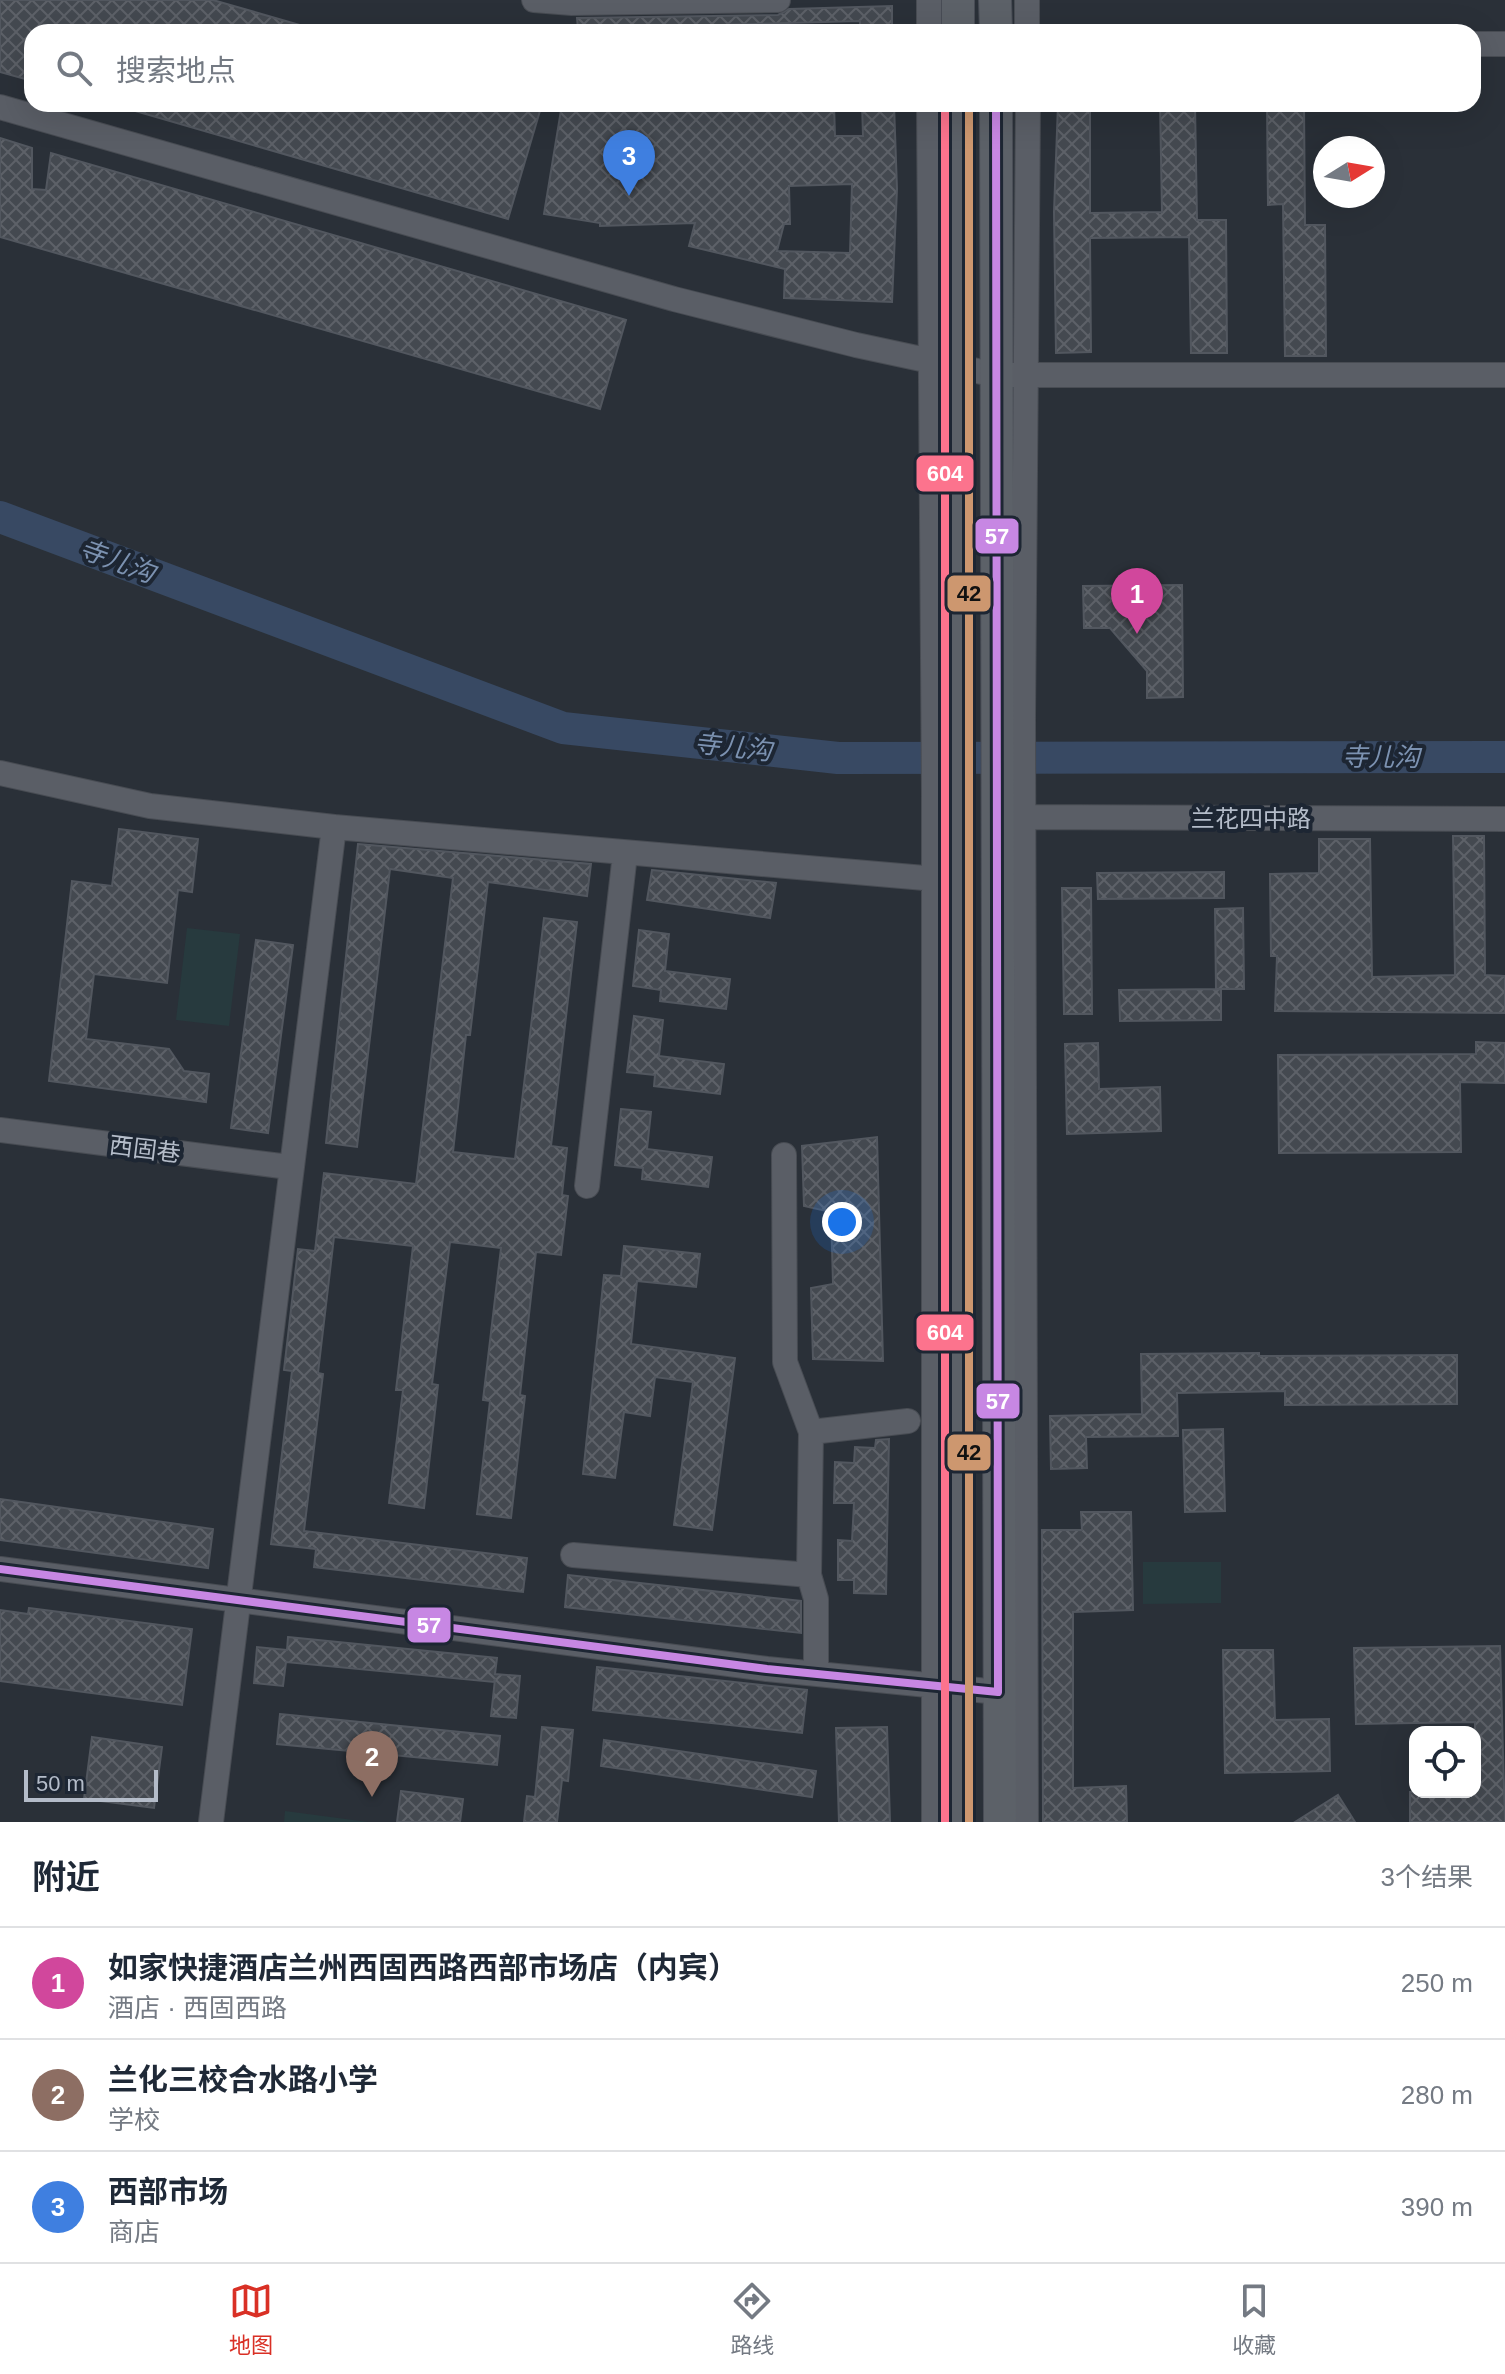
<!DOCTYPE html>
<html lang="zh">
<meta charset="utf-8">
<style>
:root{--surface:#fff;--page:#f6f6f7;--text:#1f2937;--muted:#747a83;--line:#e0e1e3;--accent:#d93025}
body{margin:0;font-family:Arial,"Noto Sans SC",sans-serif;background:var(--page);color:var(--text)}
.controls{position:absolute;right:24px;bottom:24px;display:grid;overflow:hidden;border-radius:16px;box-shadow:0 8px 32px #0002}
.controls button{width:72px;height:72px;display:grid;place-items:center;padding:0;border:0;border-bottom:2px solid var(--line);background:var(--surface);color:var(--text);font:40px sans-serif}
.compass{position:absolute;left:1313px;top:136px;width:72px;height:72px;border-radius:50%;background:var(--surface);box-shadow:0 8px 32px #0002;rotate:79deg}
.scale{position:absolute;left:24px;bottom:20px;width:134px;box-sizing:border-box;padding-left:8px;border:4px solid #b4bcc9;border-top:0;font-size:22px;line-height:28px;white-space:nowrap;color:#b4bcc9;-webkit-text-stroke:6px #1d2633;paint-order:stroke}
.you{position:absolute;left:842px;top:1222px;width:28px;height:28px;margin:-20px;border:6px solid #fff;border-radius:50%;background:#1a73e8;box-shadow:0 0 0 12px #1a73e833}
.badge{display:grid;place-items:center;width:52px;height:52px;border-radius:50%;background:var(--accent);color:#fff;font-size:26px;font-weight:700}
.pin{position:absolute;translate:-50% -66px;filter:drop-shadow(0 2px 4px #0008)}
.pin::after{content:'';position:absolute;top:42px;width:28px;height:24px;background:inherit;clip-path:polygon(0 0,100% 0,50% 100%)}
.list{margin:0;padding:0;list-style:none}
h2{display:flex;justify-content:space-between;align-items:center;height:104px;margin:0;padding:0 32px;font-size:34px}
h2 small{font-size:26px;font-weight:400;color:var(--muted)}
.list li{display:grid;grid-template-columns:52px 1fr auto;gap:24px;align-items:center;box-sizing:border-box;height:112px;padding:0 32px;border-top:2px solid var(--line)}
.list b{display:block;font-size:30px;white-space:nowrap}
.list p{margin:0;font-size:26px;white-space:nowrap;color:var(--muted)}
.list em{font-size:26px;font-style:normal;color:var(--muted)}
.icon{flex:none;width:44px;height:44px;fill:none;stroke:currentColor;stroke-width:2;stroke-linecap:round;stroke-linejoin:round}
.map{position:relative;flex:none;width:1505px;height:1822px;overflow:hidden}
.search{position:absolute;background:var(--surface);box-shadow:0 8px 32px #0002;left:24px;right:24px;top:24px;height:88px;display:flex;align-items:center;gap:20px;box-sizing:border-box;padding:0 28px;border-radius:24px;color:var(--muted);font-size:30px}
.sheet{height:440px;background:var(--surface)}
nav{display:flex;justify-content:space-around;align-items:center;box-sizing:border-box;height:112px;border-top:2px solid var(--line);background:var(--surface);font-size:22px;color:var(--muted)}
nav a{display:grid;justify-items:center;gap:4px}
nav .on{color:var(--accent)}
.map>svg:first-child{display:block}
</style>
<div class="map">
<svg width="1505" height="1822" viewBox="0 0 1505 1822">
<defs>
<pattern id="building-cross-hatch" width="8" height="8" patternUnits="userSpaceOnUse" patternTransform="scale(2)"><rect width="8" height="8" fill="#444950"/><path d="M0 0l8 8M0 8l8-8" fill="none" stroke="#5d6168"/></pattern>
</defs>
<rect width="100%" height="100%" fill="#2a3038"/>
<!-- green -->
<path fill="#273a3e" d="M187 928 240 934 229 1026 176 1020Z
M1143 1562H1221V1603L1143 1604Z
M285 1811 368 1822H284Z"/>
<g fill="none" stroke-linecap="round" stroke-linejoin="round">
<!-- river -->
<path stroke="#384963" stroke-width="32" d="M0 517 563 728 838 758 1505 757"/>
</g>
<!-- building -->
<path fill="url(#building-cross-hatch)" stroke="#52575f" stroke-width="2" fill-rule="evenodd" d="M0 0H213L310 28 309 32H32V81L0 72Z
M892 6V32H860V21L578 29 577 18 778 15 789 9Z
M126 104H542L508 219 125 108Z
M562 104H834L835 136H863L862 104H894L897 189 892 302 784 298 785 269 689 246 695 223 600 226V223L544 214ZM852 184 850 253 777 251 784 224H790L789 186Z
M1058 104H1090V213L1162 212 1160 104H1195L1197 220H1226L1227 353H1191L1189 237 1090 238 1091 352 1056 353 1054 212Z
M1267 104H1304L1305 225H1325L1326 356H1285L1283 204 1268 205Z
M0 138 32 148V189L46 190 51 153 626 320 600 409 0 237Z
M1182 585 1183 697 1147 698V671L1110 628H1084L1083 586Z
M119 829 198 839 192 892 178 890 167 983 94 974 86 1039 169 1049 184 1071 209 1074 206 1102 49 1081 72 881 112 886Z
M1453 836H1484L1485 975 1505 976V1013L1275 1011 1277 956H1271L1270 874 1319 873V839H1370L1372 977 1455 975Z
M358 844 591 864 587 896 488 882 470 1035H466L453 1152 515 1159 544 918 577 922 551 1146 567 1148 562 1195 568 1196 561 1255 536 1252 520 1395 525 1396 511 1518 477 1514 490 1401 483 1400 501 1248 450 1242 432 1384 438 1385 424 1508 389 1503 403 1390H396L413 1246 334 1237 318 1373 323 1374 304 1531 527 1558 523 1592 314 1567 316 1549 271 1544 292 1371 284 1370 298 1249 315 1251 324 1173 416 1184 432 1051 453 878 390 869 357 1147 326 1143Z
M652 870 776 883 770 918 647 900Z
M1224 872V898L1098 899 1097 873Z
M1062 888H1091L1092 1014H1064Z
M1243 908 1244 989H1216L1215 909Z
M639 930 669 934 665 971 730 979 726 1009 660 1001 661 990 633 986Z
M256 940 293 945 268 1133 231 1128Z
M1221 989V1020L1120 1021 1119 990Z
M634 1016 663 1020 659 1056 724 1064 720 1094 654 1086 655 1075 627 1072Z
M1476 1042 1505 1043V1083L1460 1082 1461 1152 1279 1153 1278 1055 1476 1054Z
M1098 1043 1099 1089 1160 1087 1161 1131 1067 1134 1065 1044Z
M621 1109 651 1112 647 1149 712 1157 708 1187 642 1179 643 1168 615 1165Z
M877 1137 883 1361 813 1359 811 1288 833 1284 831 1212 804 1206 802 1146Z
M624 1246 700 1254 696 1287 637 1281 631 1344 735 1358 712 1530 674 1525 693 1382 655 1377 650 1416 624 1412 615 1478 583 1474 604 1275 621 1276Z
M1259 1353V1356L1457 1355V1404L1285 1405V1391L1177 1393 1178 1436 1086 1437 1087 1468 1051 1469 1050 1416 1142 1414 1141 1354Z
M1223 1429 1225 1511 1185 1512 1183 1430Z
M889 1439 886 1594 854 1593V1580H838V1540L852 1541 854 1503H834L835 1462 854 1463 855 1447 875 1448 876 1440Z
M0 1499 213 1529 208 1568 0 1540Z
M1081 1512H1131L1133 1610 1073 1612V1788L1126 1786 1127 1822H1043L1042 1530H1082Z
M568 1575 801 1601V1633L565 1607Z
M29 1608 192 1629 182 1705 0 1681V1610L28 1614Z
M288 1637 497 1658 495 1674 520 1676 516 1718 491 1716 495 1679 494 1682 286 1662 283 1686 254 1683 257 1647 287 1650Z
M1500 1646 1505 1822H1410V1792H1475V1722L1356 1724 1354 1648Z
M1223 1650H1273L1275 1720 1329 1719 1330 1771 1225 1773Z
M597 1667 807 1690 802 1733 593 1710Z
M280 1714 500 1736 497 1765 277 1744Z
M542 1727 573 1730 568 1781 562 1780 557 1822H524L527 1796 535 1797Z
M887 1727 890 1822H839L836 1728Z
M92 1737 162 1747 154 1808 84 1799Z
M604 1740 816 1771 812 1797 601 1766Z
M401 1791 463 1799 460 1822H397Z
M1338 1795 1355 1822H1295Z"/>
<g fill="none" stroke-linecap="round" stroke-linejoin="round">
<defs>
<path id="minor" d="M534 0 572 3 778 0
M929 0V32
M1027 32V0
M1473 44H1505
M929 104 934 797V1822
M0 107 674 299 856 345 996 375H1505
M0 773 150 806 334 827 948 880
M1007 817 1505 819
M0 1130 289 1167
M784 1155 785 1362 811 1432 908 1421
M587 1186 625 854
M573 1555 809 1575 811 1432
M0 1569 767 1669 998 1692
M809 1575 816 1599V1674
M211 1822 334 827
M1026 1822 1023 718 1028 104"/>
<path id="major" d="M995 0 996 32
M958 32V0
M996 104 1000 1822
M957 1822V104"/>
</defs>
<!-- minor casing -->
<use href="#minor" stroke="#484c53" stroke-width="26"/>
<!-- major casing -->
<use href="#major" stroke="#484c55" stroke-width="34"/>
<!-- minor -->
<use href="#minor" stroke="#5a5e66" stroke-width="24"/>
<!-- major -->
<use href="#major" stroke="#5c6168" stroke-width="32"/>
<defs>
<path id="bus-1" d="M0 1569 767 1669 998 1692 996 104"/>
<path id="bus-2" d="M969 104V1822"/>
<path id="bus-3" d="M945 104V1822"/>
</defs>
<!-- bus-1 casing -->
<use href="#bus-1" stroke="#1d2633" stroke-width="14"/>
<!-- bus-2 casing -->
<use href="#bus-2" stroke="#1d2633" stroke-width="14"/>
<!-- bus-3 casing -->
<use href="#bus-3" stroke="#1d2633" stroke-width="14"/>
<!-- bus-1 -->
<use href="#bus-1" stroke="#c787e3" stroke-width="8"/>
<!-- bus-2 -->
<use href="#bus-2" stroke="#cd976f" stroke-width="8"/>
<!-- bus-3 -->
<use href="#bus-3" stroke="#fc738d" stroke-width="8"/>
</g>
<g text-anchor="middle" dominant-baseline="central" stroke-width="8" stroke-linejoin="round" paint-order="stroke">
<!-- street labels -->
<g font-size="24" fill="#b4bcc9" stroke="#1d2633">
<text x="1251" y="818">兰花四中路</text>
<text transform="translate(145 1149) rotate(7)">西固巷</text>
</g>
<!-- water labels -->
<g font-size="26" font-style="italic" fill="#7c92b1" stroke="#1d2633">
<text transform="translate(117 561) rotate(20)">寺儿沟</text>
<text transform="translate(733 747) rotate(6)">寺儿沟</text>
<text x="1381" y="757">寺儿沟</text>
</g>
</g>
<g stroke="#1d2633" stroke-width="3">
<rect x="915" y="454" width="60" height="39" rx="8" fill="#fc738d"/>
<rect x="974" y="517" width="46" height="38" rx="8" fill="#c787e3"/>
<rect x="946" y="574" width="46" height="39" rx="8" fill="#cd976f"/>
<rect x="915" y="1313" width="60" height="39" rx="8" fill="#fc738d"/>
<rect x="975" y="1382" width="46" height="38" rx="8" fill="#c787e3"/>
<rect x="946" y="1433" width="46" height="39" rx="8" fill="#cd976f"/>
<rect x="406" y="1606" width="46" height="38" rx="8" fill="#c787e3"/>
</g>
<g font-size="22" text-anchor="middle" font-weight="bold" fill="#fff">
<text x="945" y="481">604</text>
<text x="997" y="544">57</text>
<text x="945" y="1340">604</text>
<text x="998" y="1409">57</text>
<text x="429" y="1633">57</text>
</g>
<g font-size="22" text-anchor="middle" font-weight="bold" fill="#111">
<text x="969" y="601">42</text>
<text x="969" y="1460">42</text>
</g>
</svg>
<div class="controls">
<button><svg class="icon" aria-label="locate" viewBox="0 0 24 24"><circle cx="12" cy="12" r="6"/><path d="M12 2v4M12 18v4M2 12h4M18 12h4"/></svg></button>
</div>
<svg class="compass" viewBox="-18 -18 36 36"><path d="M0-13l5 13h-10z" fill="#e53935"/><path d="M0 13l5-13h-10z" fill="#747a83"/></svg>
<div class="scale">50 m</div>
<div class="you"></div>
<div class="pin badge" style="left:1137px;top:634px;background:#d1479c">1</div>
<div class="pin badge" style="left:372px;top:1797px;background:#8d6e63">2</div>
<div class="pin badge" style="left:629px;top:196px;background:#3f7fe0">3</div>
<div class="search"><svg class="icon" aria-label="search" viewBox="0 0 24 24"><circle cx="10" cy="10" r="6"/><path d="M15 15l6 6"/></svg>搜索地点</div>
</div>
<section class="sheet">
<h2>附近<small>3个结果</small></h2>
<ul class="list">
<li><span class="badge" style="background:#d1479c">1</span><div><b>如家快捷酒店兰州西固西路西部市场店（内宾）</b><p>酒店 · 西固西路</p></div><em>250 m</em></li>
<li><span class="badge" style="background:#8d6e63">2</span><div><b>兰化三校合水路小学</b><p>学校</p></div><em>280 m</em></li>
<li><span class="badge" style="background:#3f7fe0">3</span><div><b>西部市场</b><p>商店</p></div><em>390 m</em></li>
</ul>
</section>
<nav>
<a class="on"><svg class="icon" aria-label="map" viewBox="0 0 24 24"><path d="M3 6l6-2 6 2 6-2v14l-6 2-6-2-6 2zM9 4v14M15 6v14"/></svg>地图</a>
<a><svg class="icon" aria-label="directions" viewBox="0 0 24 24"><path d="M12 3l9 9-9 9-9-9zM9 14v-3h6M13 9l2 2-2 2"/></svg>路线</a>
<a><svg class="icon" aria-label="saved" viewBox="0 0 24 24"><path d="M7 4h10v16l-5-4-5 4z"/></svg>收藏</a>
</nav>
